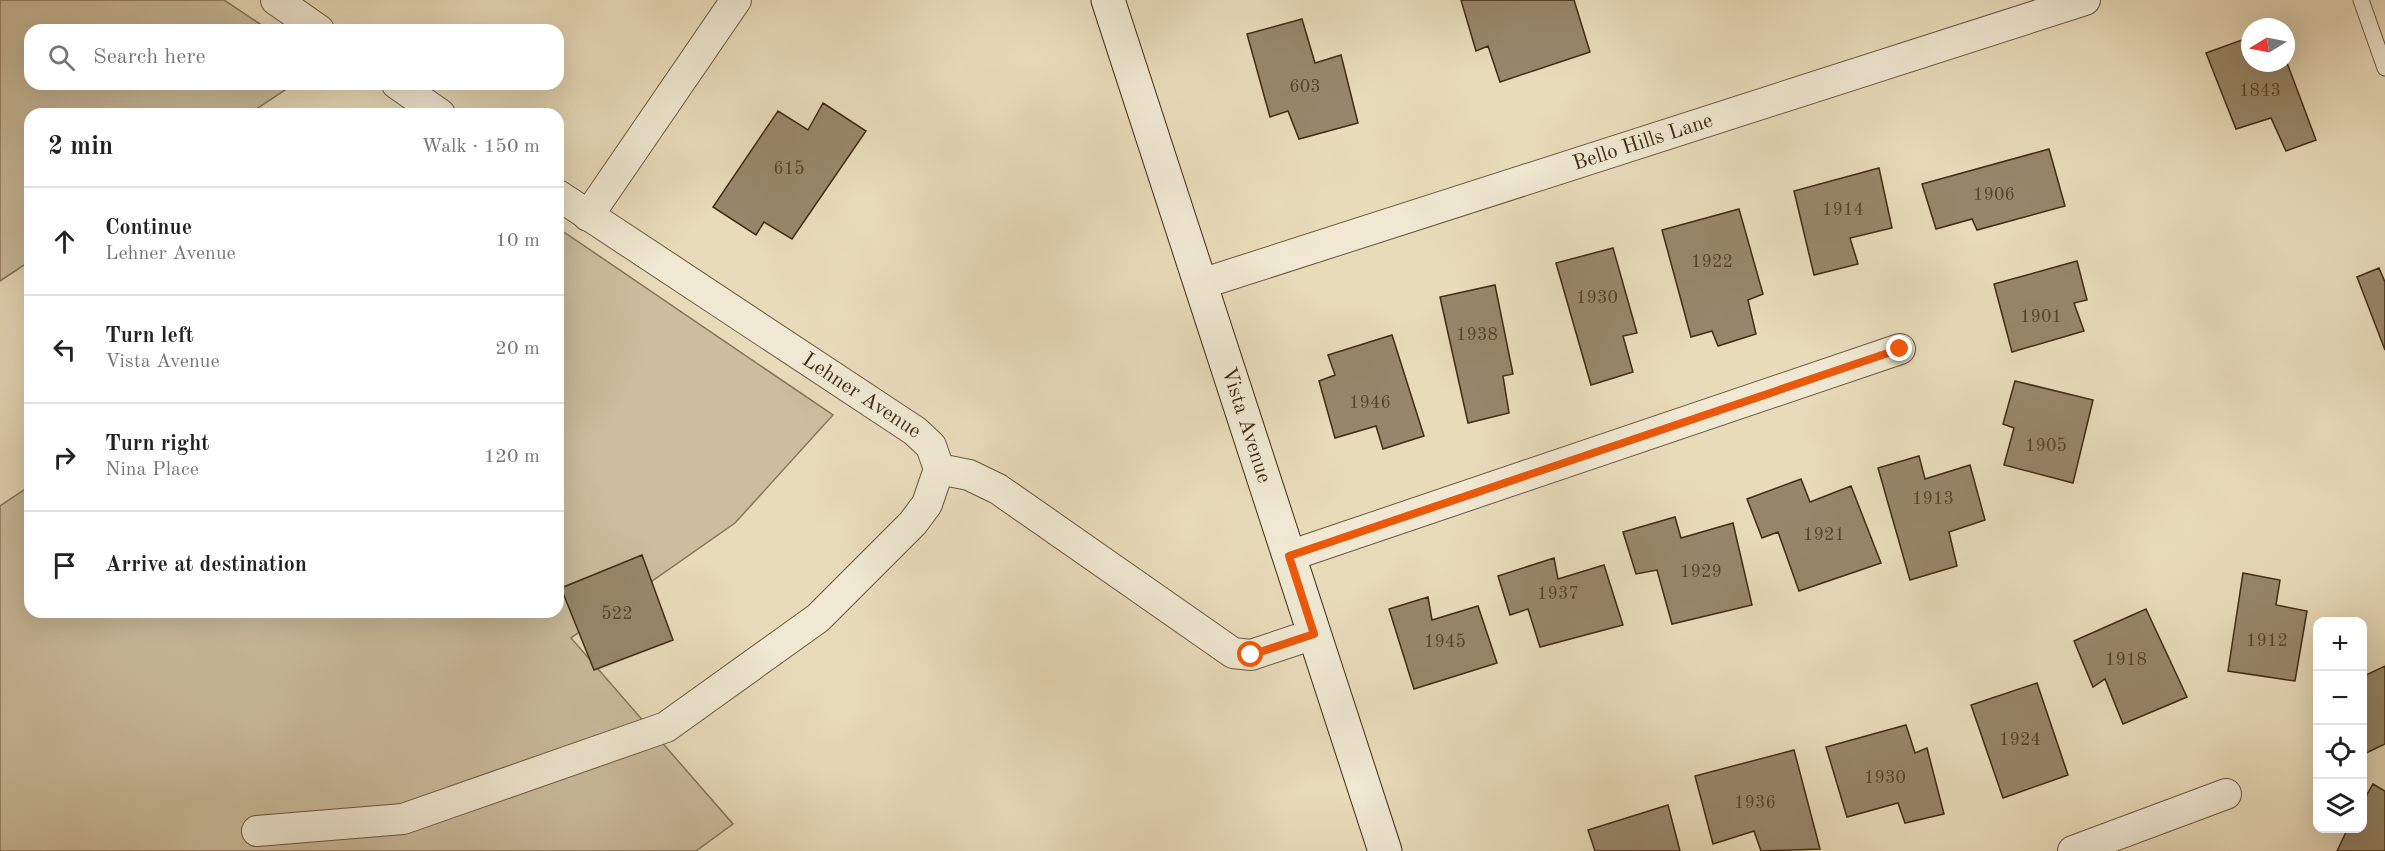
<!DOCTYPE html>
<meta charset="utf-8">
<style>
:root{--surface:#fff;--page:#f2f2f2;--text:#222;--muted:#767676;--line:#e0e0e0}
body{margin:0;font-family:"Old Standard TT",serif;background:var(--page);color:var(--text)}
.controls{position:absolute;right:18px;bottom:18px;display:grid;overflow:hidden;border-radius:12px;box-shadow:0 6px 24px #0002}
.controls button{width:54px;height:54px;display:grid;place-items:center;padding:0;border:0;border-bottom:2px solid var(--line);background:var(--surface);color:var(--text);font:30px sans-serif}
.compass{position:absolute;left:2241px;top:18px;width:54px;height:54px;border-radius:50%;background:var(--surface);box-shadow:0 6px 24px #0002;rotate:260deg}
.stop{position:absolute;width:18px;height:18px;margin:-14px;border:4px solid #ea580c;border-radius:50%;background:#fff}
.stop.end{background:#ea580c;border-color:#fff;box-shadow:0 2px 6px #0008}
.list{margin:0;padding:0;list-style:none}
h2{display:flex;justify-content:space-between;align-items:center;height:78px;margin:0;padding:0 24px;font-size:26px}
h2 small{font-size:20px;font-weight:400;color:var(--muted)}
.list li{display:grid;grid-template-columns:39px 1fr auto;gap:18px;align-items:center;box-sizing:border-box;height:108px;padding:0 24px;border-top:2px solid var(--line)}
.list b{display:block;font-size:22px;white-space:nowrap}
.list p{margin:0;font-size:20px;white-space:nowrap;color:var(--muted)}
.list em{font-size:20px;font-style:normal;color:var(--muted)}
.icon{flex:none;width:33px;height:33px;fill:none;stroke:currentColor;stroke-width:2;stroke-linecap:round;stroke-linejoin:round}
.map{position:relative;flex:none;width:2385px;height:851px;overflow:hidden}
.search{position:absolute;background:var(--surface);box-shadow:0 6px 24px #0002;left:24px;top:24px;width:540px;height:66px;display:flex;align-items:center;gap:15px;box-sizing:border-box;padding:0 21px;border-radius:18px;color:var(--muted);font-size:22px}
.panel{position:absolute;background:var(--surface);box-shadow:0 6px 24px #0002;left:24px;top:108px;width:540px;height:510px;border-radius:18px}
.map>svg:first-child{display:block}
</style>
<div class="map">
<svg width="2385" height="851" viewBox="0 0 2385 851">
<rect width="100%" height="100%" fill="#e8dbba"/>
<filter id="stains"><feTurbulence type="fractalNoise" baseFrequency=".00333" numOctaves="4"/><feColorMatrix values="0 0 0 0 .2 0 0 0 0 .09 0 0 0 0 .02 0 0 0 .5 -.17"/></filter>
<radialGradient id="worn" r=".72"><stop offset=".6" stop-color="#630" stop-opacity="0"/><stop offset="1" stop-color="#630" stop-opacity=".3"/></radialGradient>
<!-- green -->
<path fill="#cbbd9e" stroke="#867458" stroke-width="1.5" d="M0 0H224L269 30H30V84H294L249 114H30V261L0 281Z
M558 228 833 415 735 523 571 638 733 824 696 851H0V506L30 486V612H558Z"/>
<!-- building -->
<path fill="#97876a" stroke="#402c13" stroke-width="1.5" d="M1461 0H1574L1590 52 1500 82 1488 46 1476 51Z
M1302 19 1315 63 1341 55 1358 123 1299 139 1288 111 1270 117 1247 34Z
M2250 37V63L2276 65 2286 63V60L2316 140 2286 151 2271 118 2236 129 2206 53Z
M823 103 866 131 792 239 764 222 756 235 713 207 778 111 808 130Z
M2049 149 2065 206 1977 230 1972 219 1936 229 1922 184Z
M1879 168 1892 228 1850 238 1858 264 1814 275 1794 191Z
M1739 209 1763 294 1748 300 1756 334 1718 346 1712 331 1691 337 1662 230Z
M1613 248 1637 333 1623 336 1633 372 1591 385 1556 263Z
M2077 261 2087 300 2074 303 2084 331 2012 352 1994 284Z
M2379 268 2385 282V350L2357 277Z
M1495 285 1513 374 1503 376 1509 413 1468 423 1440 297Z
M1392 335 1424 436 1383 449 1376 426 1335 438 1319 381 1335 375 1328 355Z
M2015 381 2093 400 2073 483 2004 465 2014 428 2003 424Z
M1919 456 1925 479 1970 465 1985 520 1949 532 1957 566 1910 580 1878 468Z
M1801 479 1810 502 1851 486 1881 563 1799 591 1778 532 1762 538 1747 499Z
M1675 517 1681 538 1733 523 1752 605 1672 624 1657 570 1636 574 1623 532Z
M642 555 673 640 594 670 561 588Z
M1554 558 1558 579 1604 565 1623 625 1540 647 1528 609 1510 615 1498 576Z
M2243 573 2280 580 2276 605 2307 611 2295 681 2228 671Z
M1428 597 1432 620 1478 606 1497 663 1414 689 1389 609Z
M2146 609 2187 697 2123 724 2105 679 2093 687 2074 641Z
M2385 666V744L2362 755V677Z
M2037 683 2068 775 2003 798 1971 705Z
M1906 725 1915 753 1927 748 1944 814 1905 823 1898 803 1847 817 1826 747Z
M1794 750 1820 849 1761 851 1754 831 1713 844 1695 776Z
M2373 784 2385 791V851H2337L2348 828H2362V803Z
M1668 805 1680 851H1595L1588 830Z"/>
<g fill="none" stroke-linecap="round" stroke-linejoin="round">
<defs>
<path id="lane" d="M2361 0 2385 68"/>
<g id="street">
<path d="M276 0 319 30"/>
<path d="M397 84 440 114"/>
<path id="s1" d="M558 195 915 431 931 446 939 469"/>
<path d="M588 216 736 0"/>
<path id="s2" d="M1201 284 2085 0"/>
<path d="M939 469 969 475 998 489 1233 653 1251 655 1314 634"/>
<path d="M1289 556 1900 349"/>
<path d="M257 831 403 819 666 727 818 618 913 523 927 504 939 469"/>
<path d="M2073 851 2226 794"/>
</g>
<g id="secondary">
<path id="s3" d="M1108 0 1385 851"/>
</g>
</defs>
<!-- lane casing -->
<use href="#lane" stroke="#6a583d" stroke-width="17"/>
<!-- street casing -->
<use href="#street" stroke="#6a583d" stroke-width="32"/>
<!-- secondary casing -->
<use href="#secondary" stroke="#402c13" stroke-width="35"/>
<!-- lane -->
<use href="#lane" stroke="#f0e8d2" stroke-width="15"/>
<!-- street -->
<use href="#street" stroke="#f0e8d2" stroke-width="30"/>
<!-- secondary -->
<use href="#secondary" stroke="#f0e8d2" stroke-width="33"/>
</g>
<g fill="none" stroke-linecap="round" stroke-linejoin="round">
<!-- route -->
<path stroke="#ea580c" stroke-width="8" d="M1251 655 1314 634 1289 556 1900 349"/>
</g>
<g text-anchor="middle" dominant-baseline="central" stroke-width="4.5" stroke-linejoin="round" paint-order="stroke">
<!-- number labels -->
<g font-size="18" fill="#564329">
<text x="1305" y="87">603</text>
<text x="2260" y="91">1843</text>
<text x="789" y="169">615</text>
<text x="1994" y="195">1906</text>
<text x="1843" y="210">1914</text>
<text x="1712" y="262">1922</text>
<text x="1597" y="298">1930</text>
<text x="2041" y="317">1901</text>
<text x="1477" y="335">1938</text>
<text x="1370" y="403">1946</text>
<text x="2046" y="446">1905</text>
<text x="1933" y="499">1913</text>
<text x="1824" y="535">1921</text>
<text x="1701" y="572">1929</text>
<text x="1558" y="594">1937</text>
<text x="617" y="614">522</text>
<text x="2267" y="641">1912</text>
<text x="1445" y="642">1945</text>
<text x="2126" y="660">1918</text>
<text x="2020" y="740">1924</text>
<text x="1885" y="778">1930</text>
<text x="1755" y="803">1936</text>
</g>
<!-- street labels -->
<g font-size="21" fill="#402c13" stroke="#f0e8d2">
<text stroke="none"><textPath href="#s2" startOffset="464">Bello Hills Lane</textPath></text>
<text stroke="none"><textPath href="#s1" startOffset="364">Lehner Avenue</textPath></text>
<text stroke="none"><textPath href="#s3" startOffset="447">Vista Avenue</textPath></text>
</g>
</g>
<rect width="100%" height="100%" filter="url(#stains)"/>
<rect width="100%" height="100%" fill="url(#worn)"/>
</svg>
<div class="controls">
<button>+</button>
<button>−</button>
<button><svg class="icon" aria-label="locate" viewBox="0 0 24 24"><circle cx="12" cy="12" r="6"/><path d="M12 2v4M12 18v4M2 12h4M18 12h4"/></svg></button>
<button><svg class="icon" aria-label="layers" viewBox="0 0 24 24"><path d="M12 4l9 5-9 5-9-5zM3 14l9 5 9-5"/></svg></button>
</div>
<svg class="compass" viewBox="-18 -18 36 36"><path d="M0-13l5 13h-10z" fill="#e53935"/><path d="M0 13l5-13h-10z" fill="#767676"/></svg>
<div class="stop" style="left:1251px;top:655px"></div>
<div class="stop end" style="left:1900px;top:349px"></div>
<div class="search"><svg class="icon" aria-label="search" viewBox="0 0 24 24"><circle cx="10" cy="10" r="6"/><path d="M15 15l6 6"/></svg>Search here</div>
<section class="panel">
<h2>2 min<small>Walk · 150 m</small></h2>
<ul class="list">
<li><svg class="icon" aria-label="ahead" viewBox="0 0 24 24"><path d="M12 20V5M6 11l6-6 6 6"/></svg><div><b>Continue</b><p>Lehner Avenue</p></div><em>10 m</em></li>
<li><svg class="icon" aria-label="left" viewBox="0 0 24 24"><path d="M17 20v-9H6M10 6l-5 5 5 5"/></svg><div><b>Turn left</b><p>Vista Avenue</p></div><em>20 m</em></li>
<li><svg class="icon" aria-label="right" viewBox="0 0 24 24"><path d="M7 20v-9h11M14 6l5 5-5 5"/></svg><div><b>Turn right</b><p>Nina Place</p></div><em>120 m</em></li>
<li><svg class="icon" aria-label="arrive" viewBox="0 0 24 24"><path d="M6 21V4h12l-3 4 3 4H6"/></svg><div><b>Arrive at destination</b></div></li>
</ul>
</section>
</div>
